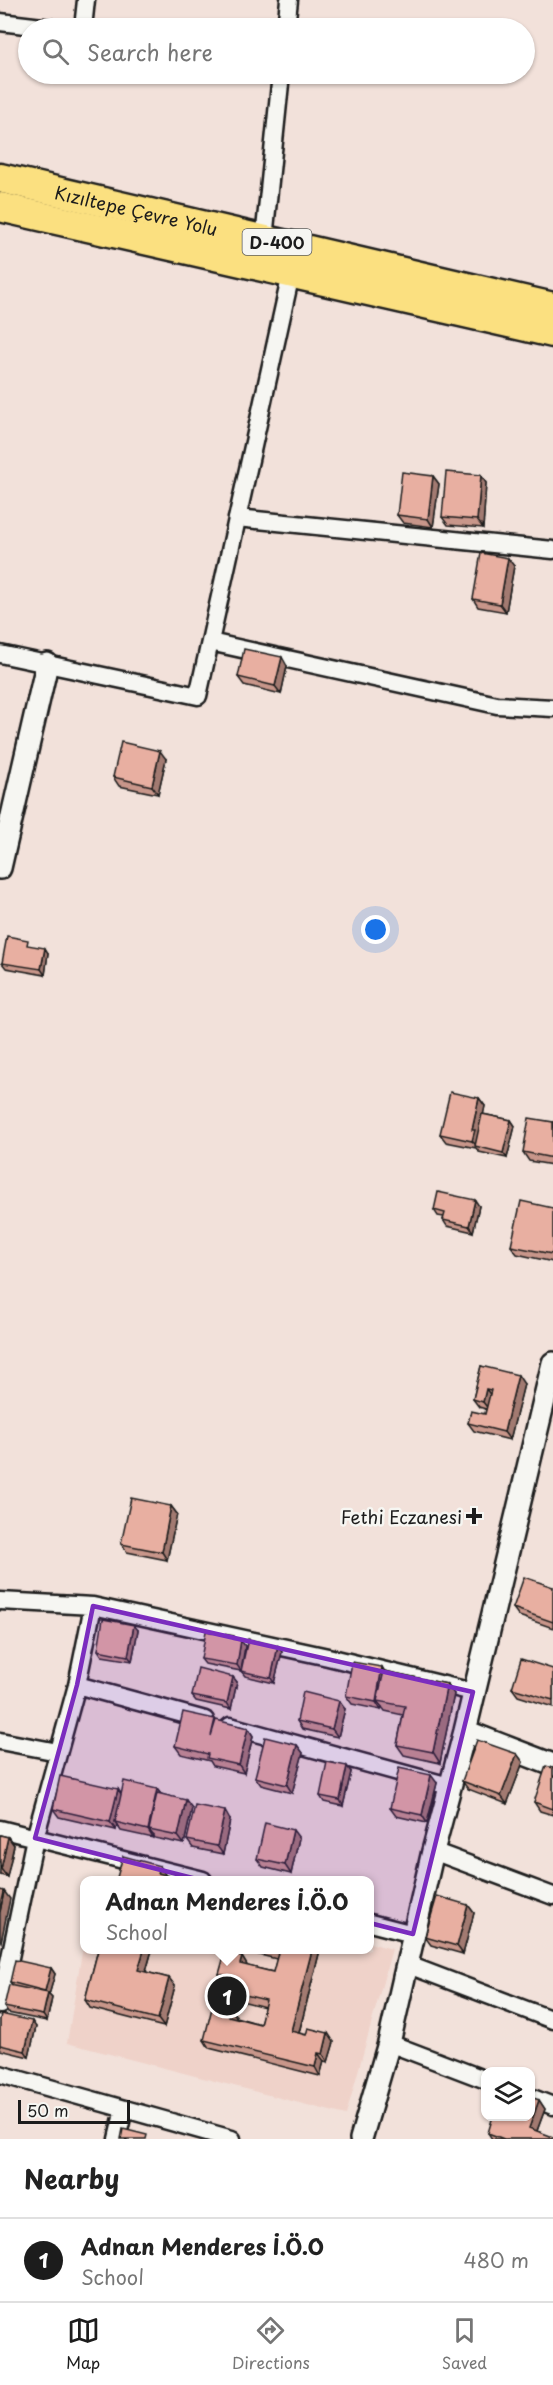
<!DOCTYPE html>
<meta charset="utf-8">
<style>
:root{--surface:#fff;--page:#f6f6f6;--text:#222;--muted:#767676;--line:#e0e0e0;--accent:#1c1c1c}
body{margin:0;font-family:"Playpen Sans",sans-serif;background:var(--page);color:var(--text)}
.controls{position:absolute;right:18px;bottom:18px;display:grid;overflow:hidden;border-radius:12px;box-shadow:0 2px 4px #0004}
.controls button{width:54px;height:54px;display:grid;place-items:center;padding:0;border:0;border-bottom:2px solid var(--line);background:var(--surface);color:var(--text);font:30px sans-serif}
.scale{position:absolute;left:18px;bottom:15px;width:112px;box-sizing:border-box;padding-left:6px;border:3px solid #1c1c1c;border-top:0;font-size:16px;line-height:21px;white-space:nowrap;color:#1c1c1c;-webkit-text-stroke:4px #f6f6f2;paint-order:stroke}
.you{position:absolute;left:376px;top:930px;width:21px;height:21px;margin:-15px;border:4px solid #fff;border-radius:50%;background:#1a73e8;box-shadow:0 0 0 9px #1a73e833}
.badge{display:grid;place-items:center;width:39px;height:39px;border-radius:50%;background:var(--accent);color:#fff;font-size:20px;font-weight:700}
.pin{position:absolute;translate:-50% -50%;border:3px solid #fff;box-shadow:0 2px 6px #0006}
.popup{position:absolute;left:80px;top:1876px;width:294px;height:78px;box-sizing:border-box;display:grid;place-content:center;border-radius:12px;background:var(--surface);filter:drop-shadow(0 2px 4px #0005);font-size:20px;white-space:nowrap;color:var(--muted)}
.popup b{font-size:22px;color:var(--text)}
.popup::after{content:'';position:absolute;left:50%;top:100%;margin-left:-12px;border:12px solid transparent;border-top-color:var(--surface)}
.list{margin:0;padding:0;list-style:none}
h2{display:flex;justify-content:space-between;align-items:center;height:78px;margin:0;padding:0 24px;font-size:26px}
h2 small{font-size:20px;font-weight:400;color:var(--muted)}
.list li{display:grid;grid-template-columns:39px 1fr auto;gap:18px;align-items:center;box-sizing:border-box;height:84px;padding:0 24px;border-top:2px solid var(--line)}
.list b{display:block;font-size:22px;white-space:nowrap}
.list p{margin:0;font-size:20px;white-space:nowrap;color:var(--muted)}
.list em{font-size:20px;font-style:normal;color:var(--muted)}
.icon{flex:none;width:33px;height:33px;fill:none;stroke:currentColor;stroke-width:2;stroke-linecap:round;stroke-linejoin:round}
.map{position:relative;flex:none;width:553px;height:2139px;overflow:hidden}
.search{position:absolute;background:var(--surface);box-shadow:0 2px 4px #0004;left:18px;right:18px;top:18px;height:66px;display:flex;align-items:center;gap:15px;box-sizing:border-box;padding:0 21px;border-radius:33px;color:var(--muted);font-size:22px}
.sheet{height:162px;background:var(--surface)}
nav{display:flex;justify-content:space-around;align-items:center;box-sizing:border-box;height:84px;border-top:2px solid var(--line);background:var(--surface);font-size:16px;color:var(--muted)}
nav a{display:grid;justify-items:center;gap:3px}
nav .on{color:var(--accent)}
.map>svg:first-child{display:block}
</style>
<div class="map">
<svg width="553" height="2139" viewBox="0 0 553 2139">
<rect width="100%" height="100%" fill="#f2e1da"/>
<filter id="ink" filterUnits="userSpaceOnUse"><feTurbulence type="fractalNoise" baseFrequency=".0167" numOctaves="2"/><feDisplacementMap in="SourceGraphic" scale="12" xChannelSelector="R" yChannelSelector="G"/><feConvolveMatrix kernelMatrix="1 2 1 2 8 2 1 2 1" color-interpolation-filters="sRGB"/></filter>
<g filter="url(#ink)">
<!-- built -->
<path fill="#efd2c9" d="M84 1940 85 1950H370V1943L392 1949 346 2115 67 2043Z"/>
<g fill="none" stroke-linecap="round" stroke-linejoin="round">
<defs>
<path id="minor" d="M0 22 51 28
M83 28 86 0
M286 28 289 0
M264 239 281 74
M237 518 553 550
M210 642 497 705 553 708
M0 654 198 696 291 274
M0 1601 93 1606 328 1657 473 1692
M77 1685 205 1720
M230 1726 449 1786
M0 1741 58 1752
M0 1829 203 1880
M433 1851 553 1896
M370 1923 413 1934
M406 1964 553 2020
M0 2005 35 1838 77 1685 93 1606
M389 2043 486 2080
M0 2074 232 2139
M530 2097 553 2106
M117 2139 124 2109"/>
<path id="tertiary" d="M0 868 47 664
M465 1731 553 1765
M361 2139 389 2043 433 1851 465 1731 553 1363"/>
<g id="trunk">
<path id="s1" d="M0 178 553 307"/>
<path d="M0 207 553 333"/>
</g>
</defs>
<!-- minor casing -->
<use href="#minor" stroke="#1c1c1c" stroke-width="21"/>
<!-- tertiary casing -->
<use href="#tertiary" stroke="#1c1c1c" stroke-width="26"/>
<!-- trunk casing -->
<use href="#trunk" stroke="#1c1c1c" stroke-width="33"/>
<!-- minor -->
<use href="#minor" stroke="#f6f6f2" stroke-width="16"/>
<!-- tertiary -->
<use href="#tertiary" stroke="#f6f6f2" stroke-width="21"/>
<!-- trunk -->
<use href="#trunk" stroke="#fbe080" stroke-width="28"/>
</g>
<!-- wall -->
<path fill="#c8968a" stroke="#1c1c1c" stroke-width="1.5" d="M481 475 486 483 483 528 448 525 442 517Z
M433 476 439 484 433 527 403 523 397 515Z
M514 566 506 612 478 607 473 599Z
M287 666 281 694 244 685 238 677Z
M166 759 158 794 119 786 113 777Z
M48 953 45 975 6 968 2 963Z
M479 1098 485 1106 483 1114 511 1120 515 1126 507 1158 479 1152 476 1148 446 1142 440 1134Z
M553 1122V1165L529 1161 523 1152Z
M479 1206 473 1232 447 1226 443 1220 444 1217 438 1216 434 1210Z
M553 1208V1262L517 1254 511 1246Z
M481 1366 524 1384 510 1440 474 1431 468 1423 485 1414 486 1409 479 1407 473 1399Z
M171 1506 177 1514 167 1560 127 1552 121 1544Z
M553 1587V1628L519 1616 513 1608Z
M138 1630 132 1661 102 1656 98 1650Z
M245 1646 241 1671 205 1664 201 1659Z
M282 1652 274 1683 245 1676 241 1671Z
M382 1667 384 1671 447 1684 454 1694 440 1763 404 1755 397 1745 403 1715 385 1711 382 1707 381 1710 352 1704 346 1696Z
M553 1669V1707L518 1696 512 1688Z
M233 1677 237 1682 231 1709 196 1701 192 1696Z
M345 1709 338 1737 302 1729 297 1721Z
M215 1719 216 1721 248 1728 253 1736 244 1773 213 1766 210 1761 181 1754 175 1746Z
M297 1745 303 1753 292 1793 261 1785 255 1777Z
M517 1754 523 1762 507 1804 468 1789 462 1781Z
M553 1768V1815L540 1811 534 1802Z
M351 1772 343 1806 324 1802 320 1796Z
M437 1783 427 1823 396 1816 390 1808Z
M118 1789 121 1794 157 1789 161 1794 192 1808 184 1844 155 1838 154 1836 153 1838 121 1831 117 1825 116 1830 59 1817 53 1809Z
M230 1820 223 1854 193 1848 187 1840Z
M0 1835 8 1837 14 1845 7 1877 0 1875Z
M299 1838 291 1874 263 1867 257 1859Z
M468 1905 474 1913 463 1954 431 1945 425 1937Z
M98 1950H152L146 1972 169 1978 175 1986 164 2027 90 2008 85 2000Z
M239 1950H320L299 2033 334 2042 328 2062 324 2061 320 2076 209 2048 204 2040 236 2016V2017L260 2024 265 2007 226 1997 220 1989 223 1978 219 1974 242 1957 247 1966 273 1972 277 1959Z
M51 1968 55 1974 49 1995 52 1998 47 2021 8 2013 4 2007 12 1985 10 1982Z
M0 2020 36 2027 29 2057 0 2050Z
M539 2100 545 2109 537 2131 553 2139H492L488 2133Z"/>
<!-- shaded-wall -->
<path fill="#a27a71" stroke="#1c1c1c" stroke-width="1.5" d="M481 475 486 483 483 528 477 520Z
M433 476 439 484 433 527 428 519Z
M508 558 514 566 506 612 500 604Z
M282 657 287 666 281 694 275 686Z
M160 751 166 759 158 794 152 786Z
M45 948 48 953 45 975 41 969Z
M479 1098 485 1106 477 1146 472 1141V1130Z
M511 1120 515 1126 507 1158 503 1153Z
M475 1200 479 1206 473 1232 469 1226Z
M518 1375 524 1384 510 1440 504 1432Z
M486 1389 492 1397 489 1410 483 1402Z
M171 1506 177 1514 167 1560 162 1552Z
M134 1625 138 1630 132 1661 128 1656Z
M241 1640 245 1646 241 1671 237 1665Z
M278 1646 282 1652 274 1683 271 1678Z
M382 1667 387 1675 377 1701 382 1707 381 1710 376 1702Z
M233 1677 237 1682 231 1709 227 1703Z
M447 1684 454 1694 440 1763 433 1752Z
M339 1701 345 1709 338 1737 332 1729Z
M248 1728 253 1736 244 1773 239 1765Z
M297 1745 303 1753 292 1793 287 1785Z
M517 1754 523 1762 507 1804 501 1796Z
M347 1766 351 1772 343 1806 340 1800Z
M431 1775 437 1783 427 1823 422 1815Z
M118 1789 123 1797 115 1822 117 1825 116 1830 110 1822Z
M157 1789 163 1797 149 1830 154 1836 153 1838 148 1830Z
M186 1800 192 1808 184 1844 178 1836Z
M225 1811 230 1820 223 1854 217 1846Z
M293 1830 299 1838 291 1874 285 1865Z
M8 1837 14 1845 7 1877 1 1869Z
M160 1866 165 1874 164 1881 158 1873Z
M4 1891 10 1899 1 1942 0 1940V1912Z
M468 1905 474 1913 463 1954 457 1946Z
M144 1950H152L144 1978 138 1970Z
M312 1950H320L297 2040 291 2031Z
M242 1957 247 1965 246 1972 240 1964Z
M51 1968 55 1974 49 1995 52 1998 47 2021 43 2015 48 1994 45 1991Z
M169 1978 175 1986 164 2027 158 2019Z
M230 2008 236 2016 234 2024 228 2016Z
M32 2021 36 2027 29 2057 25 2051Z
M328 2033 334 2042 328 2062 323 2054Z
M318 2053 324 2061 320 2076 315 2067Z
M539 2100 545 2109 535 2136 529 2128Z"/>
<!-- building -->
<path fill="#e8afa1" stroke="#1c1c1c" stroke-width="1.5" d="M402 472 433 476 428 519 397 515Z
M446 472 481 475 477 520 442 517Z
M481 553 508 558 500 604 473 599Z
M244 649 282 657 275 686 238 677Z
M121 742 160 751 152 786 113 777Z
M7 936 28 940 27 945 45 948 41 969 2 963Z
M450 1092 479 1098 472 1130H475L472 1141 440 1134Z
M482 1114 511 1120 503 1153 475 1146Z
M529 1118 553 1122V1158L523 1152Z
M438 1192 475 1200 469 1226 443 1220 445 1213 434 1210Z
M521 1201 553 1208V1248L552 1254 511 1246Z
M481 1366 518 1375 504 1432 468 1423 471 1411 485 1414 491 1390 486 1389 483 1402 473 1399Z
M131 1498 171 1506 162 1552 121 1544Z
M524 1577 553 1587V1622L513 1608Z
M103 1619 134 1625 128 1656 98 1650Z
M206 1631 234 1636V1639L241 1640 237 1665 201 1659Z
M248 1639 278 1646 271 1678 241 1671Z
M521 1659 553 1669V1700L512 1688Z
M352 1662 382 1667 376 1702 346 1696Z
M198 1668 233 1677 227 1703 192 1696Z
M384 1671 447 1684 433 1752 397 1745 405 1706 377 1701Z
M303 1692 339 1701 332 1729 297 1721Z
M183 1712 215 1719 211 1736 216 1720 248 1728 239 1765 207 1758 208 1754 175 1746Z
M265 1737 297 1745 287 1785 255 1777Z
M477 1740 517 1754 501 1796 462 1781Z
M327 1762 347 1766 340 1800 320 1796Z
M546 1766 553 1768V1809L534 1802Z
M399 1768 431 1775 422 1815 390 1808Z
M60 1776 118 1789 110 1822 53 1809Z
M124 1781 157 1789 148 1830 115 1822Z
M157 1793 186 1800 178 1836 149 1830Z
M195 1805 225 1811 217 1846 187 1840Z
M265 1823 293 1830 285 1865 257 1859Z
M0 1835 8 1837 1 1869 0 1868Z
M123 1856 160 1866 158 1873 187 1881H116Z
M0 1890 4 1891 0 1912Z
M437 1896 468 1905 457 1946 425 1937Z
M98 1950H144L138 1970 169 1978 158 2019 85 2000Z
M266 1950H312L291 2031 306 2035 308 2028 328 2033 323 2054 318 2053 315 2067 204 2040 213 2004 230 2008 228 2016 260 2024 266 2000 220 1989 224 1975 219 1974 225 1953 242 1957 240 1964 273 1972 278 1953Z
M15 1960 51 1968 45 1991 10 1982Z
M9 1985 48 1993 43 2015 4 2007Z
M1 2014 32 2021 25 2051 0 2045V2020Z
M531 2097 539 2100 529 2128 553 2137 552 2139H504L488 2133 493 2116H531Z
M123 2129 147 2135 146 2139H121Z"/>
</g>
<!-- marked area -->
<path fill="#7b2cbf" fill-opacity="0.2" stroke="#7b2cbf" stroke-width="4.5" stroke-linejoin="round" d="M93 1606 473 1692 413 1934 35 1838 77 1685Z"/>
<!-- markers -->
<path fill="#1c1c1c" stroke="#f6f6f2" stroke-width="2" d="M471 1507h6v6h6v6h-6v6h-6v-6h-6v-6h6z"/>
<g text-anchor="middle" dominant-baseline="central" stroke-width="5" stroke-linejoin="round" paint-order="stroke">
<!-- shield labels -->
<rect fill="#f6f6f2" stroke="#5d5d5c" stroke-width="1.5" x="242.5" y="229" width="69" height="26" rx="4.5"/>
<g font-size="16" font-weight="bold" fill="#1c1c1c">
<text x="277" y="242">D-400</text>
</g>
<!-- street labels -->
<g font-size="18" fill="#1c1c1c" stroke="#f6f6f2">
<text stroke="none"><textPath href="#s1" startOffset="140">Kızıltepe Çevre Yolu</textPath></text>
</g>
<!-- poi labels -->
<g font-size="18" fill="#1c1c1c" stroke="#f6f6f2" text-anchor="end">
<text x="462" y="1516">Fethi Eczanesi</text>
</g>
</g>
</svg>
<div class="controls">
<button><svg class="icon" aria-label="layers" viewBox="0 0 24 24"><path d="M12 4l9 5-9 5-9-5zM3 14l9 5 9-5"/></svg></button>
</div>
<div class="scale">50 m</div>
<div class="you"></div>
<div class="pin badge" style="left:227px;top:1996px">1</div>
<div class="popup"><b>Adnan Menderes İ.Ö.O</b>School</div>
<div class="search"><svg class="icon" aria-label="search" viewBox="0 0 24 24"><circle cx="10" cy="10" r="6"/><path d="M15 15l6 6"/></svg>Search here</div>
</div>
<section class="sheet">
<h2>Nearby<small></small></h2>
<ul class="list">
<li><span class="badge">1</span><div><b>Adnan Menderes İ.Ö.O</b><p>School</p></div><em>480 m</em></li>
</ul>
</section>
<nav>
<a class="on"><svg class="icon" aria-label="map" viewBox="0 0 24 24"><path d="M3 6l6-2 6 2 6-2v14l-6 2-6-2-6 2zM9 4v14M15 6v14"/></svg>Map</a>
<a><svg class="icon" aria-label="directions" viewBox="0 0 24 24"><path d="M12 3l9 9-9 9-9-9zM9 14v-3h6M13 9l2 2-2 2"/></svg>Directions</a>
<a><svg class="icon" aria-label="saved" viewBox="0 0 24 24"><path d="M7 4h10v16l-5-4-5 4z"/></svg>Saved</a>
</nav>
